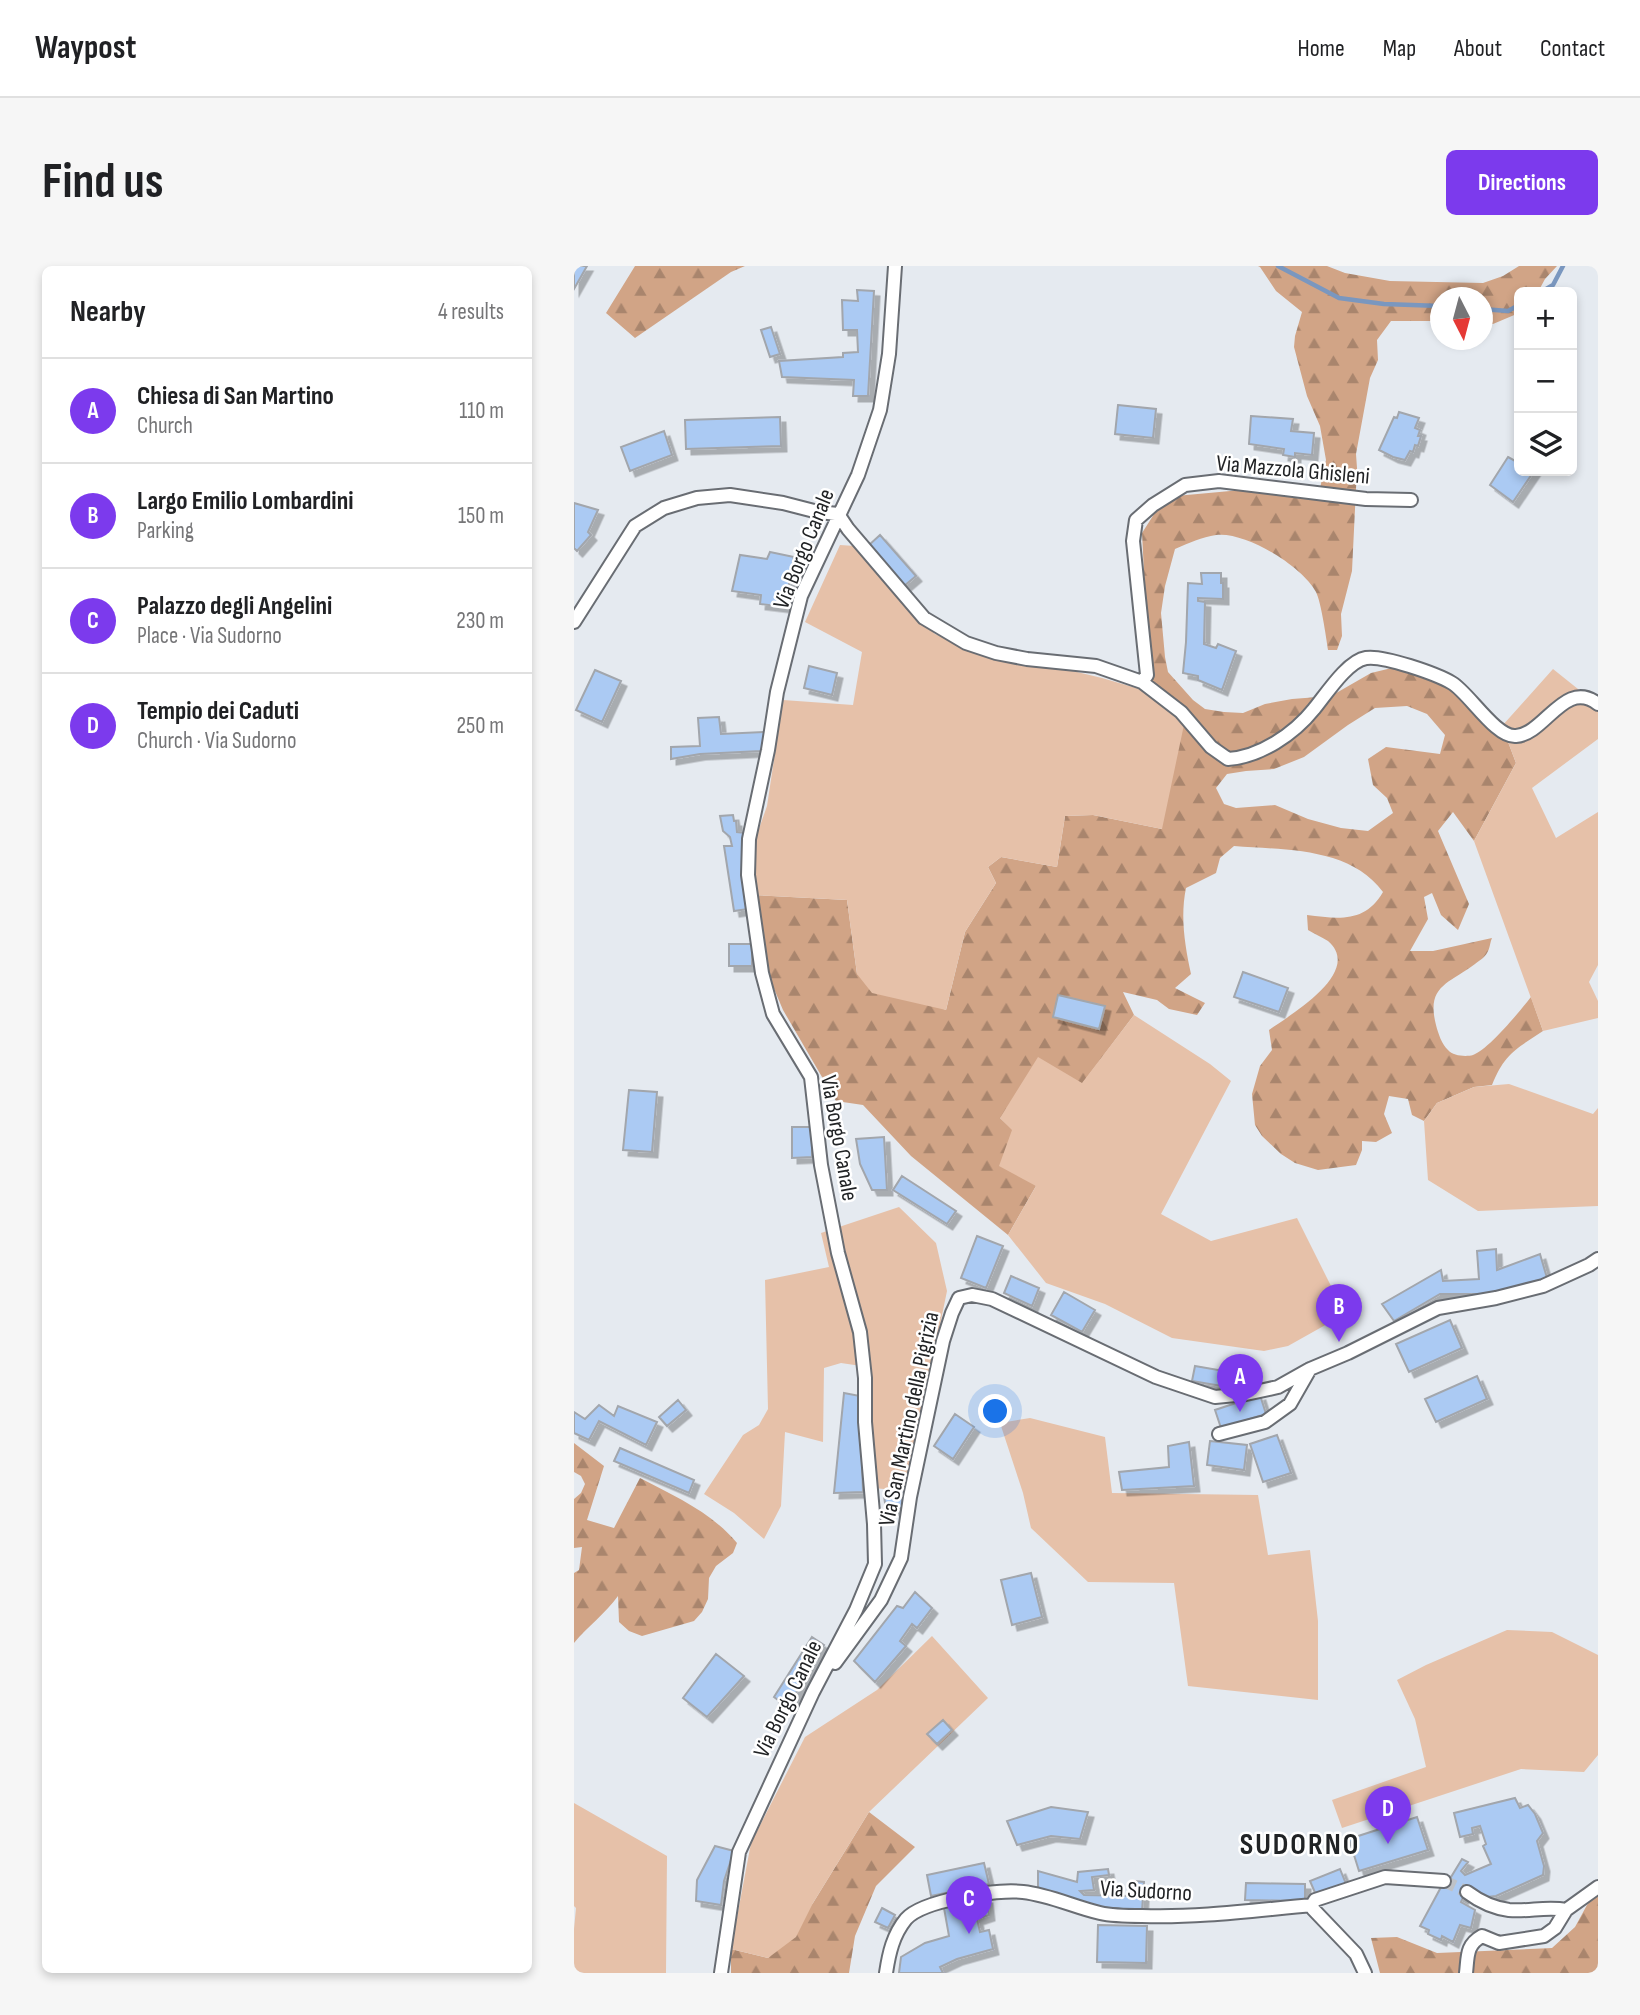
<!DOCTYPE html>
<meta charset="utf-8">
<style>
:root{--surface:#fff;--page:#f6f6f6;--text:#202124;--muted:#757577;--line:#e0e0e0;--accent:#7c3aed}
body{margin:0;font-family:"Sofia Sans Condensed",sans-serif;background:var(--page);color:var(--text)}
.controls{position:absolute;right:21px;top:21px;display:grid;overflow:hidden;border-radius:10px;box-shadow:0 4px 10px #0003}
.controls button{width:63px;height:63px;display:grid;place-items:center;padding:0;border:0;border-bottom:2px solid var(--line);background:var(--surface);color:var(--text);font:35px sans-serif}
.compass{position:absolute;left:856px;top:21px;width:63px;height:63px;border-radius:50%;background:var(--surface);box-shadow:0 4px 10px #0003;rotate:174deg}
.you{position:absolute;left:422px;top:1146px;width:24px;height:24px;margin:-18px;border:5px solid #fff;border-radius:50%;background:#1a73e8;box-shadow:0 0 0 10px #1a73e833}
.badge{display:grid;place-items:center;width:46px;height:46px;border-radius:50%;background:var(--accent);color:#fff;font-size:23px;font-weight:700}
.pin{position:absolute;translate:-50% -58px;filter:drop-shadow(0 2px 4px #0008)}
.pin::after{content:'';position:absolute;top:37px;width:24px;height:21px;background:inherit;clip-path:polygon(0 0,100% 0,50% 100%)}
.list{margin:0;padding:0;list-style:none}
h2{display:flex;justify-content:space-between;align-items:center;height:91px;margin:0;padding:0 28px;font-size:30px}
h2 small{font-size:23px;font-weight:400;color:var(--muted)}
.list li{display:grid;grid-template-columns:46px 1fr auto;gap:21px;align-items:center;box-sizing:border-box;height:105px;padding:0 28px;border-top:2px solid var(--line)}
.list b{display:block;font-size:26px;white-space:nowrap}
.list p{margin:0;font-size:23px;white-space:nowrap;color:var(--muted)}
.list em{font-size:23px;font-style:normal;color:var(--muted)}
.icon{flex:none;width:38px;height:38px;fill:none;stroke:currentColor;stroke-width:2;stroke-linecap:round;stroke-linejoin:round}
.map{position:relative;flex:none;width:1024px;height:1707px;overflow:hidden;border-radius:10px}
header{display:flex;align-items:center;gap:42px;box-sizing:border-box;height:98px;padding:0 35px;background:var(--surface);border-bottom:2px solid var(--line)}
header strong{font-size:33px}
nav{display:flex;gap:38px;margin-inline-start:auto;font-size:24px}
.intro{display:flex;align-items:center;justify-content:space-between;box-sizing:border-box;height:168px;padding:0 42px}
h1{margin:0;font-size:49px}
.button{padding:18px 32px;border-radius:10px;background:var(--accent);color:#fff;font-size:24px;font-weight:700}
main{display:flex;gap:42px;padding:0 42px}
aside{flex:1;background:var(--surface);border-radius:10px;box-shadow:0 4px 10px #0003}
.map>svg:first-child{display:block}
</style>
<header>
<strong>Waypost</strong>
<nav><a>Home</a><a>Map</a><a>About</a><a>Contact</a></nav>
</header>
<div class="intro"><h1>Find us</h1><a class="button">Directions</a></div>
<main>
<aside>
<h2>Nearby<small>4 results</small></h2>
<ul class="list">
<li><span class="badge">A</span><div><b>Chiesa di San Martino</b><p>Church</p></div><em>110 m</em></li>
<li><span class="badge">B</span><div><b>Largo Emilio Lombardini</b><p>Parking</p></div><em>150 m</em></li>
<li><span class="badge">C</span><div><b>Palazzo degli Angelini</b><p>Place · Via Sudorno</p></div><em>230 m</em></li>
<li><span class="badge">D</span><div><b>Tempio dei Caduti</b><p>Church · Via Sudorno</p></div><em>250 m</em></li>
</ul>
</aside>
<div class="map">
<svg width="1024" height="1707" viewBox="0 0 1024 1707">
<defs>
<pattern id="forest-firs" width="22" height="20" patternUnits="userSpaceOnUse" patternTransform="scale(1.75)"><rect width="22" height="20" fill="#d1a486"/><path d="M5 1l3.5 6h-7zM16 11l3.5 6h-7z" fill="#a9856d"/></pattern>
<filter id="shadow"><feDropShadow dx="5.5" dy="5.5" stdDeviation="0" flood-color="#0004"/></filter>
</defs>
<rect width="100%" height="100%" fill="#e5eaf0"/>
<!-- forest -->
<path fill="url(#forest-firs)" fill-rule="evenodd" d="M61 0H171L157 6 61 72 32 47Z
M684 0H753L771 7 816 15 909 17 929 10 945 0H983L971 13 964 26H945V47L919 58 909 57 908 32H866V55H817L803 74 804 94 796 112 782 188 783 202 778 305 767 348 768 370 763 384H754C752 370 747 336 742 326 728 300 671 265 642 269 628 271 615 277 601 283L591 320 587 347 591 391 594 406 619 434 631 443 650 446 669 447 691 438 718 433 757 430 797 407 826 400 887 426 928 460 942 497 900 575 879 546 864 565 895 638 884 664 867 649 858 627 850 631 854 653 836 685H859L918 672C916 676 916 683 913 687 911 691 905 695 901 698 874 718 852 720 862 759 864 767 868 779 874 784 879 790 892 791 899 789 915 783 946 745 957 731L969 765C942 783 931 787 918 819L900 821 863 837 850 855 838 849 834 833 815 830 810 848 818 867 802 876 788 875V884L782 899 744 904 721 897 707 888 688 870 681 859 678 828 686 800 698 784 695 764C716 749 790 706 754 675 748 671 740 668 734 664L733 649C765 653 791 657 809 626 776 581 711 584 660 580L646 592 642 607 612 622C606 651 611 680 617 708L601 722 631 737 623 749 595 743 583 734 549 726 560 749 508 818 426 852 438 863 462 920 434 969 337 890 289 839 262 835 209 744 190 699 179 629 273 634 283 708 372 744 391 666 422 617 414 601 427 591 483 601 491 550 519 549 588 563 569 424 570 306 568 267 591 231 678 223 744 232 752 194 746 160 733 130 720 81 721 70 728 46 702 25 686 1ZM833 440 853 448 871 469 866 488 812 481 794 493 799 519 813 532 819 547 794 565 767 562 734 553 701 539 662 542 650 538 642 522 653 508 672 505 700 503 730 491 774 459 801 442Z
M0 1177 30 1200 13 1254 40 1262 66 1212C102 1231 137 1246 163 1277L159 1287 142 1300 135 1312 134 1333 128 1346 120 1355 68 1370 55 1365 45 1356 44 1330C31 1348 14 1360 0 1377V1307L5 1304 8 1281 0 1282V1233L7 1227 11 1218 7 1210 0 1206Z
M295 1546 341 1581 302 1620 281 1670 275 1707H157V1683L194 1692 239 1637Z
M1024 1625V1707H806L797 1672 823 1671 863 1687 978 1682 1001 1661 1013 1639Z"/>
<!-- green -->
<path fill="#e6c1a9" d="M266 279 281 280 342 351 361 368 410 390 478 400 528 412 569 424 611 454 588 563 519 549 491 550 483 601 427 591 414 601 422 617 391 666 372 744 298 727 283 708 273 634 179 629 180 577 193 540 209 434 279 439 288 386 231 356Z
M979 403 1024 439V473L958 522 982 572 1024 546V699L1015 716 1024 735V752L969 765 900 575 942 497 928 460Z
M560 749 636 798 657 815 587 948 637 975 723 952 771 1048 714 1080 690 1085 598 1072 531 1038 472 1017 434 969 462 920 425 900 438 864 426 852 464 791 508 817Z
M935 818 1019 848 1024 842V940L904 945 854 914 850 855 863 837 900 821Z
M325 941 362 977 373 1025 341 1180 329 1225 300 1222 294 1101 267 1097 250 1102 249 1176 211 1166 207 1240 190 1273 160 1247 130 1228 169 1169 185 1159 194 1143 191 1014 255 1001 247 967Z
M456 1152 531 1171 538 1227 684 1229 694 1289 736 1284 744 1355V1434L614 1420 600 1317 514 1316 457 1262 449 1227 426 1157Z
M933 1364 978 1366 1024 1389V1489L1010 1506 947 1503 768 1562 758 1534 852 1501 841 1453 823 1414 852 1399Z
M358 1370 414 1432 295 1546 239 1637 222 1671 194 1692 157 1683 177 1577 231 1471 303 1424Z
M0 1537 93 1590 92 1707H0V1663L2 1642 0 1640Z"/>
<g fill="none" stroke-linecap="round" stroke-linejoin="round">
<!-- stream -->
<path stroke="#7a97bf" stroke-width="4.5" d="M704 0 765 32 810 38 866 40
M967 26 979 19 989 0
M908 43 934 45 945 39"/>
</g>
<!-- building -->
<path fill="#abcaf3" stroke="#a2a6ac" stroke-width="2" filter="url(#shadow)" d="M0 0H13L0 23Z
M283 24 300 25 294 130H279L280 114 208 111 205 95 269 91V87L284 86 283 64H269L268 34 284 35Z
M197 61 206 88 196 91 187 64Z
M544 139 582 143 579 172 541 168Z
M825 146 845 152 841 162 846 164 844 170H847L844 180 841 179 839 186 836 185 831 194 819 191 805 184 820 151 823 152Z
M677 150 719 153 717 165 740 167 738 189 721 187V191L709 189 710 183 675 178Z
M206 151 207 180 112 183 111 154Z
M90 165 98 189 56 205 47 181Z
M934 191 945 197V205H960L939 236 916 219Z
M0 237 24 244 14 266 17 269 3 285 0 282Z
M306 269 342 310 330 320 295 279Z
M196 286 220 291 211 341 186 338 187 329 158 325 166 289 193 293Z
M627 307H647V317H649V333L624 332V335L631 336 630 378 642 382 644 378 662 385 648 424 624 414V410L609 407 612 376 614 317 628 318Z
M235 400 263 407 258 429 230 422Z
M21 404 47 415 28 456 2 444Z
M145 451 147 468 192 466 187 485 126 488 97 493V481L126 480 124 452Z
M159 549 160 555H162L163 566 172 567 174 643 160 645 150 580H158L156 571 149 565 146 550Z
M155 678H178V700H155Z
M669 706 714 722 705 746 660 731Z
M484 729 531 740 525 763 479 751Z
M55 824 83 826 78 886 49 884Z
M218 861H238V891L218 892Z
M310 871 313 924H298L286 898 282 873Z
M328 910 382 945 373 958 319 924Z
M403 970 429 980 412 1022 387 1012Z
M922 983 923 1004 966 988 973 1012 924 1028H866L820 1055 808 1038 867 1004 869 1015 905 1013 903 985Z
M437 1010 465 1022 458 1040 430 1027Z
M490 1026 521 1044 508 1066 477 1049Z
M876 1054 888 1082 835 1106 822 1078Z
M621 1100 679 1110 677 1125 618 1115Z
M903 1110 913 1133 862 1156 851 1133Z
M270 1127 286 1130 289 1226 260 1227Z
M686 1129 692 1148 647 1162 641 1144Z
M104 1134 112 1144 93 1160 85 1151Z
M25 1139 40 1150 44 1140 83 1156 72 1179 25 1155 15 1174 0 1167V1146L11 1153Z
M381 1148 400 1161 379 1193 360 1180Z
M703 1169 717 1207 689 1216 676 1178Z
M636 1175 673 1179 670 1204 633 1199Z
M615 1176 620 1220 548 1224 545 1206 595 1201 594 1180Z
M46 1182 120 1214 115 1227 40 1195Z
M328 1229 329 1242 312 1244 310 1230Z
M457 1307 468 1351 438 1359 427 1314Z
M341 1326 358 1342 343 1362 338 1358 326 1375 332 1380 301 1416 280 1395 323 1340 329 1342Z
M238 1371 250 1379 240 1394 242 1396 218 1433 216 1443 200 1431Z
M142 1388 170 1410 133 1451 109 1432Z
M369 1454 378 1464 363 1478 353 1468Z
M941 1532 946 1542 954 1539 961 1548 969 1567 963 1575 970 1600 969 1609 922 1630 904 1632 890 1629 887 1636 901 1644 897 1662 886 1659 879 1676 868 1670 867 1674 854 1668 855 1664 846 1660 873 1610 877 1611 888 1593 894 1596 887 1605 891 1609 917 1598 909 1580 912 1578 906 1560 898 1562 899 1568 886 1571 880 1547Z
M477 1541 514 1546 506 1573 477 1570 443 1579 433 1555Z
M843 1551 854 1584 785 1605 775 1573Z
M141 1580 160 1585 150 1615 147 1639 122 1635 123 1614Z
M410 1597 415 1618 357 1630 353 1609Z
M534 1603 535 1609 518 1611 520 1624 506 1625 510 1629 558 1630 561 1615 570 1616 568 1645 515 1640 464 1624V1605L503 1616 504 1606Z
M766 1603 772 1618 742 1629 736 1615Z
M672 1617 731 1618V1635L671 1634Z
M413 1632 415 1649 403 1653 406 1666 415 1664 419 1683 383 1693 366 1701 369 1707H325L327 1691 351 1677 375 1670 370 1642Z
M308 1642 321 1649 314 1662 301 1656Z
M524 1659 573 1660 572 1697 523 1696Z"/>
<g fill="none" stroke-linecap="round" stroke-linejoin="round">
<!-- minor-tunnel -->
<path stroke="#bec2c7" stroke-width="12" stroke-dasharray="12 6" stroke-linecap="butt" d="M870 1615 893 1626"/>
<defs>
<path id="minor" d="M264 248 274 263 350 352 392 377 422 387 453 393 522 400 568 416 573 409 559 275 562 254 579 239 611 219 645 215 792 233 837 234
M0 356 61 260 90 242 123 232 156 229 209 237 244 246 264 248
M568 416 607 446 637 481 654 493C686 491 720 468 740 443 751 430 773 395 792 392 809 389 863 408 878 417 895 427 922 472 942 470 971 468 991 412 1024 438
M645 1168 691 1156 716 1138 736 1103
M261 1397 307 1334 327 1292 336 1231 369 1075 378 1047 385 1032 398 1029 418 1033 582 1111 641 1131 672 1128 704 1121 736 1103 774 1087 864 1042 922 1032 969 1020 1015 999 1024 993
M893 1626C905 1635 920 1642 935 1644 954 1646 973 1640 992 1644
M738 1639 739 1643 782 1688 791 1707
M147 1707 165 1586 239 1426 282 1344 301 1298 300 1258 291 1156V1112L286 1066 264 987 247 899 237 811 199 748 188 707 174 609 175 573 194 484 203 426 227 330 284 209 306 144 315 88 321 0
M312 1707C315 1687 319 1669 332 1653 349 1634 423 1623 449 1626 476 1629 500 1641 526 1647 539 1650 555 1650 568 1650 625 1652 682 1644 738 1639L741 1634 811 1611 870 1615
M892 1707C894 1690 892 1679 908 1670L925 1677 970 1670 981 1662 992 1644 1024 1621"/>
</defs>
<!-- minor casing -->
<use href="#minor" stroke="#696d73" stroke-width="16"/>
<!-- minor -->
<use href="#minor" stroke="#fff" stroke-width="12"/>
</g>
<g text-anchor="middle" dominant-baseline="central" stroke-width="5" stroke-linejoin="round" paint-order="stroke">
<!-- street labels -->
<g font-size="23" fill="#212325" stroke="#fff">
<text transform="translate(719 204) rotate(5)">Via Mazzola Ghisleni</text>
<text transform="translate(230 283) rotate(-68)">Via Borgo Canale</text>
<text transform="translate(265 872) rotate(80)">Via Borgo Canale</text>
<text transform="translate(335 1153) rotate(-78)">Via San Martino della Pigrizia</text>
<text transform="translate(214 1433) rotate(-64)">Via Borgo Canale</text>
<text transform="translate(572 1625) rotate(3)">Via Sudorno</text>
</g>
<!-- district labels -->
<g font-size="30" font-weight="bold" letter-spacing="2" fill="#212325" stroke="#fff">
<text x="726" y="1579">SUDORNO</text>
</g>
</g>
</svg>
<div class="controls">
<button>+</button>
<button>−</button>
<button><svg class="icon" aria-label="layers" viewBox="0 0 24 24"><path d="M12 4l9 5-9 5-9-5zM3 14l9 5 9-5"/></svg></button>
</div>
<svg class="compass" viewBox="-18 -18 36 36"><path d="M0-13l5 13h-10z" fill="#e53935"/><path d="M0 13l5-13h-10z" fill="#757577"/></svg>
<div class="you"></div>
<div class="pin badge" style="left:666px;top:1146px">A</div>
<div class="pin badge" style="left:765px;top:1076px">B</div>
<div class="pin badge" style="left:395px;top:1668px">C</div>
<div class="pin badge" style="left:814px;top:1578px">D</div>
</div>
</main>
